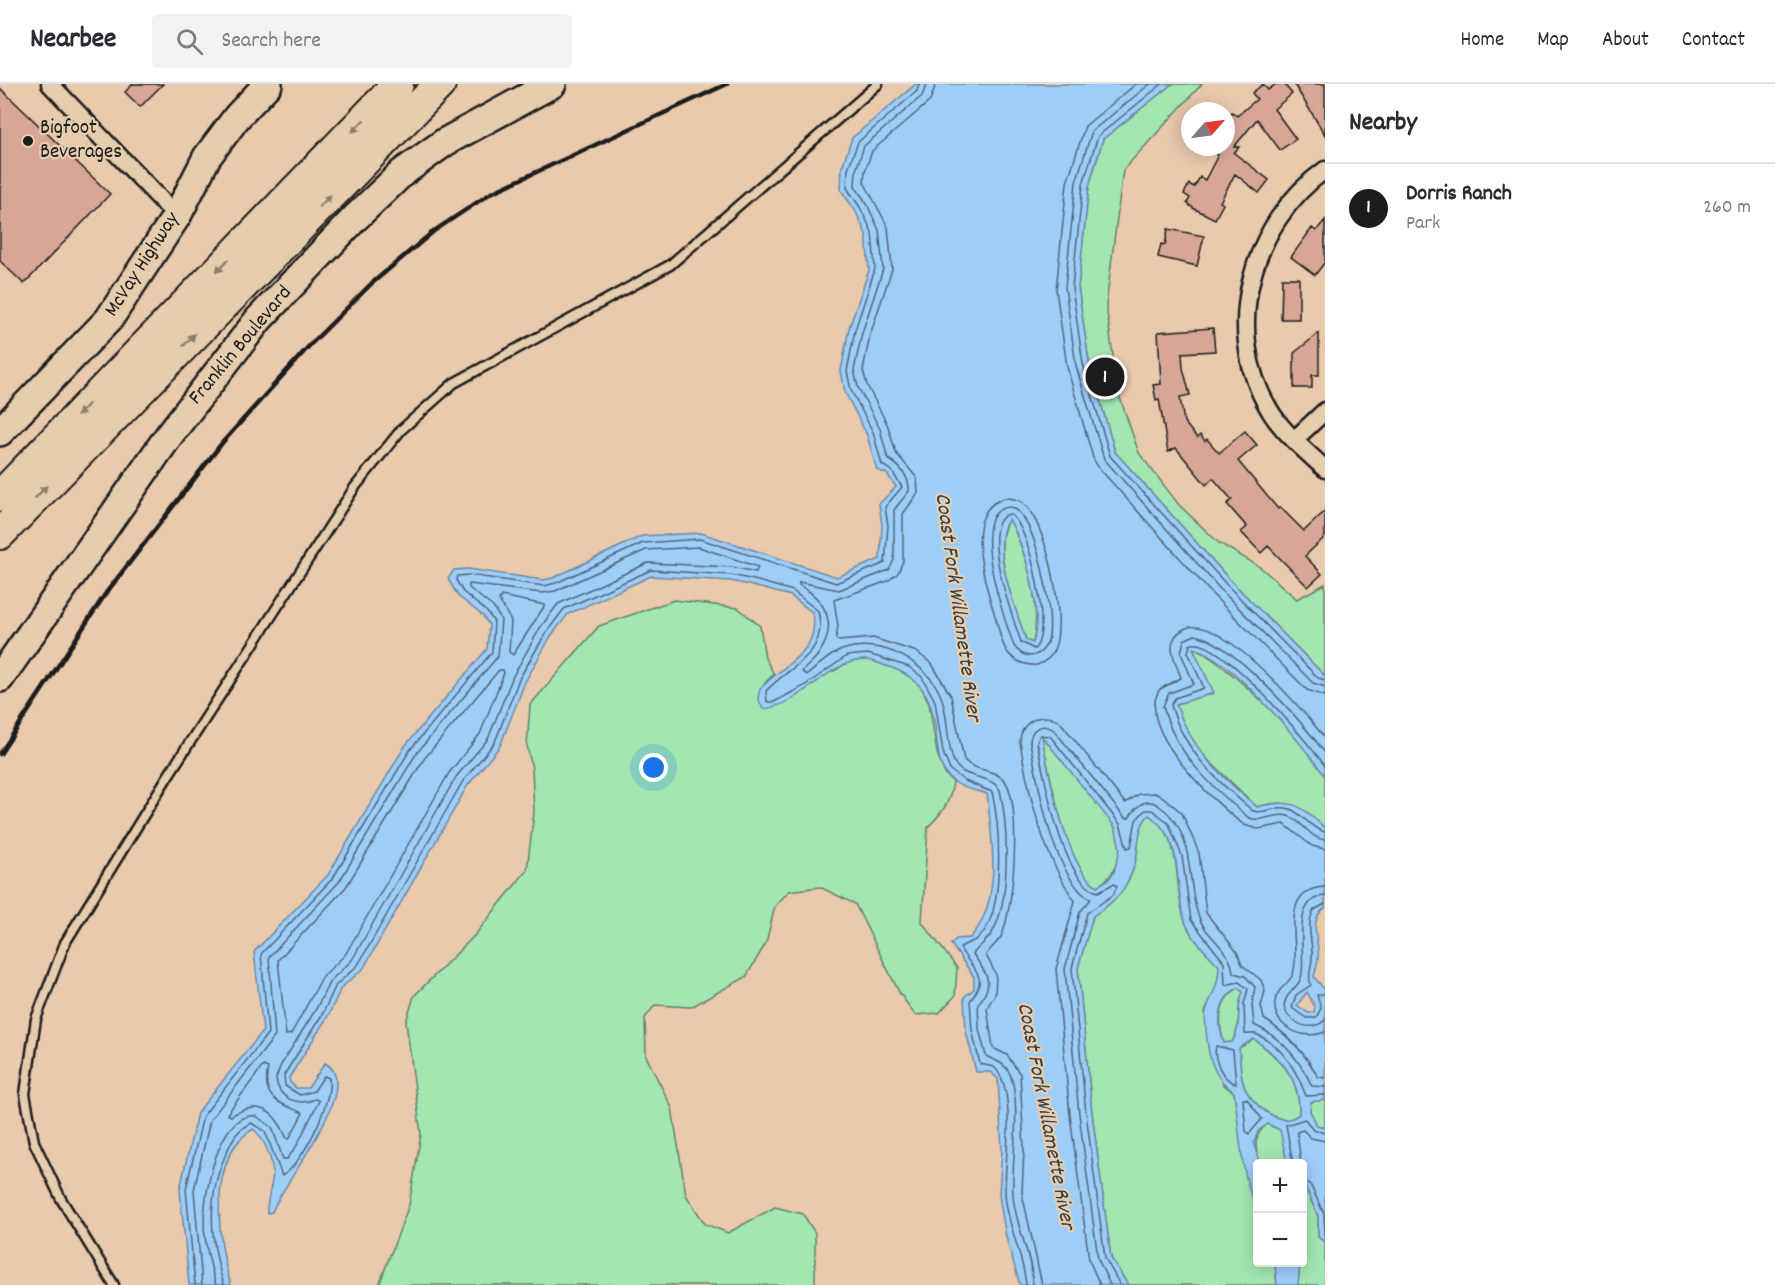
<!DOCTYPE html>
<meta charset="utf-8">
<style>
:root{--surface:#fff;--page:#f2f2f3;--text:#2b2b33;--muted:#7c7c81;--line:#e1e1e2;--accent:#1c1c1c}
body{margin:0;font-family:Dekko,sans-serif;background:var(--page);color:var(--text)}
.controls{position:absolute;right:18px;bottom:18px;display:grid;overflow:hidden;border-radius:6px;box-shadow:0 3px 15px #0003}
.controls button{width:54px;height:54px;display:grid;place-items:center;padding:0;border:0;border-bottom:2px solid var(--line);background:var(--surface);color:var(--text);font:30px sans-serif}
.compass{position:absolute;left:1181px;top:18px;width:54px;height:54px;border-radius:50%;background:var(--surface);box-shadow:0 3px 15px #0003;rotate:62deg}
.you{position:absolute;left:654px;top:684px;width:21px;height:21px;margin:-15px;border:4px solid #fff;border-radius:50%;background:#1a73e8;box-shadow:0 0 0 9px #1a73e833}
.badge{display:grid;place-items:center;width:39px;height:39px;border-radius:50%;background:var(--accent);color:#fff;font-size:20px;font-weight:700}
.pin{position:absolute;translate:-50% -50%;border:3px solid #fff;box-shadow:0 2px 6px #0006}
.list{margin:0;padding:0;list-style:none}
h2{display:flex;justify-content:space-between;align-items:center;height:78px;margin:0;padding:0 24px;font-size:26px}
h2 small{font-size:20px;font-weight:400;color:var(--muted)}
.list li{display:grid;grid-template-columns:39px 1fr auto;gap:18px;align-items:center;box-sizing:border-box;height:90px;padding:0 24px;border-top:2px solid var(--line)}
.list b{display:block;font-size:22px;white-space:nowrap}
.list p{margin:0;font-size:20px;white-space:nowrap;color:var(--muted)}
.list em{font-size:20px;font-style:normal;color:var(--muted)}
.icon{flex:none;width:33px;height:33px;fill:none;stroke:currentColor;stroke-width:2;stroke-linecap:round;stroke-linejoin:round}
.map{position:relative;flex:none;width:1325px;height:1201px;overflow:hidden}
header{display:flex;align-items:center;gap:36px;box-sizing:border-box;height:84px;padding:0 30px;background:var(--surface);border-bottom:2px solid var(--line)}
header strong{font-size:28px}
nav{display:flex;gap:33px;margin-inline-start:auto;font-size:21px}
.search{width:420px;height:54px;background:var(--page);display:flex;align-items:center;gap:15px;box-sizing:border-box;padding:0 21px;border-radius:6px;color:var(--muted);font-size:22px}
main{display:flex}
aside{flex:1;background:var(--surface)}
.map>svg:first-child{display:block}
</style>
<header>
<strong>Nearbee</strong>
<div class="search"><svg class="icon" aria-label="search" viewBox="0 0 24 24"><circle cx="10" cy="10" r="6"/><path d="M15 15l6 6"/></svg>Search here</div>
<nav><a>Home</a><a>Map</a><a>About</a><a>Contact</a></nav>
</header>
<main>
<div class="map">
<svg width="1325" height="1201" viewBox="0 0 1325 1201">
<rect width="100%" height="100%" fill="#e9caad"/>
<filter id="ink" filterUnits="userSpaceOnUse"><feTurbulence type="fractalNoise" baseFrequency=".0167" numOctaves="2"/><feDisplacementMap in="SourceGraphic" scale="12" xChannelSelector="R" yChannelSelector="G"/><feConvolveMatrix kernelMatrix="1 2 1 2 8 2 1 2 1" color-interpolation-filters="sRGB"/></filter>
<g filter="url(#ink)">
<!-- green -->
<path fill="#a2e6b2" stroke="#5f8167" stroke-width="1.5" d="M1172 0H1202L1123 86 1106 221 1118 308 1139 369 1179 421 1219 459 1260 483 1297 515 1325 500V592L1230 496 1115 368 1089 278 1078 203 1089 102 1103 55Z
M1009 435C1027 470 1042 520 1033 559L1026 556C1016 525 989 464 1009 435Z
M674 516 738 524 760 542 765 574 774 590 766 598 834 587 848 578 867 575 907 589 918 597 929 619 937 669 945 690 953 698C950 719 943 728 928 743L922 838 957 884 955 912 939 929 915 931 899 908 855 820 820 803 789 807 775 822 766 859 746 893 691 923 655 921 645 934 646 972 672 1024 686 1111 705 1140 728 1149 775 1123 803 1130 815 1149V1201H379L409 1121 421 1050 406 938 414 912 475 851 527 786 534 728 532 684 527 662 530 621 599 542Z
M1192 563C1219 572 1320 667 1325 694 1325 709 1325 728 1325 744 1302 723 1289 713 1257 723L1201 669 1185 646 1176 620 1213 609Z
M1041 651C1065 680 1095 709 1114 742 1126 763 1118 790 1098 802 1066 790 1049 683 1041 651Z
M1149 730C1187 760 1171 798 1185 837 1190 853 1208 870 1219 881L1218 902 1205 928 1223 1001 1234 1008 1246 1089 1257 1125 1258 1178 1275 1179 1277 1201H1128L1111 1174 1092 1029 1078 884 1093 832C1115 817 1128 806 1135 779 1140 762 1136 744 1149 730Z
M1238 904 1243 908C1235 925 1243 941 1232 958L1224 959C1218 938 1217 916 1238 904Z
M1254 955C1281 976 1301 994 1299 1030 1280 1046 1251 1020 1244 1002 1240 990 1240 976 1239 964Z
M1315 1016H1325V1044L1317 1042 1310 1027V1019Z
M1267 1040 1280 1046 1285 1060 1287 1079H1259C1255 1062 1253 1052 1267 1040Z
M1303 1098 1318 1132V1153L1325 1158V1201H1298L1300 1179 1302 1178Z"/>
<!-- water -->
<path fill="#9dcefa" stroke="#6987a1" stroke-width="1.5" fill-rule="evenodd" d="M916 0H1172L1103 55 1089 102 1078 203 1089 278 1115 368 1230 496 1325 592V692C1302 660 1230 572 1193 564L1214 609 1176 620C1192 667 1220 691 1257 723 1292 714 1299 720 1325 744V824C1307 838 1320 856 1318 874 1318 880 1315 887 1314 893L1325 906V1016L1311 1018 1310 1027 1317 1041 1325 1044V1158L1318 1153V1132L1303 1098 1302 1080 1287 1079 1280 1046 1268 1040 1258 1047 1254 1059 1259 1079 1257 1125C1240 1091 1240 1046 1234 1008 1212 993 1208 971 1206 946 1206 940 1204 932 1206 927 1212 907 1218 906 1219 882 1208 870 1190 853 1185 837 1172 799 1187 758 1149 731 1136 744 1140 762 1135 779 1127 807 1115 817 1093 832L1078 884 1092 1029 1111 1174 1128 1201H1020L1006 1153 999 1111 1002 1066 998 995 991 988H976L966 947 964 913 974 905V893L951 860 956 855 970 854C1003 818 992 755 987 710 976 706 962 705 953 697 941 688 939 675 937 660 934 620 927 595 887 582 880 580 872 576 865 576 828 576 803 621 763 625L758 614 760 605C783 579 820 570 813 529L791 512 753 502 731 497 651 492 568 530 551 552 525 598 500 662 468 701 363 885 341 904 328 932 289 994 290 998 296 1004H308L325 979C366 1001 281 1101 272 1128L267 1129C266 1117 274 1095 273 1087 271 1073 264 1053 253 1045 207 1072 217 1158 231 1201H189L180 1105 197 1029 263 947 254 868 328 791 405 662 487 565 489 541 483 532 458 512 448 495 454 486 468 485 543 496 553 494 642 452 701 449 837 493 880 475 882 441 879 420 896 403 887 390 877 386 867 351 845 308 841 287 849 244 869 186 866 150 855 126 841 106 842 83 852 54ZM1009 435C1026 466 1043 525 1033 559L1026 556C1017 527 988 461 1009 435ZM1042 652 1115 743 1120 765 1114 788 1109 795 1098 802C1068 791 1047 683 1042 652ZM1238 904 1243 908C1235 925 1243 941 1232 958L1224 959C1217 939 1217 915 1238 904ZM1307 908 1315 923 1314 928 1308 929 1297 921ZM1254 955C1281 974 1301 995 1299 1030 1281 1046 1251 1020 1244 1002 1240 990 1240 976 1239 964Z
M1275 1179H1300L1298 1201H1277Z"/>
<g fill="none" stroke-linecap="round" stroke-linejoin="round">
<!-- shore -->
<path stroke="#506375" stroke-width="1.5" d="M927 0 922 12 864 62 856 86 855 102 867 120 879 146 883 185 862 249 854 286 858 303 880 345 888 375C899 381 910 393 909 407L894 426V476L889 486 839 506 799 498V501C828 517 838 543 818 571 813 578 806 582 802 588L807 591C818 582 831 569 845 565 882 554 930 579 942 615 949 635 946 660 954 678 963 697 990 689 1000 706 1008 742 1011 817 992 849 987 857 978 863 973 870 986 890 996 898 978 920L979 945 986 972C995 977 1005 978 1010 990 1022 1019 1011 1079 1013 1111 1015 1141 1032 1171 1033 1201
M936 0 930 17 872 67 865 87 864 98 888 143 892 185 870 251 863 286 867 301 888 342 896 369 917 394 918 409 903 430V477L898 489 888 497 834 516 838 542 836 555 839 557 873 554 917 568 932 580 951 612 964 676C975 688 994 684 1005 697 1022 720 1014 826 1001 853 997 859 990 865 986 871L996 891 995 910 987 924 993 964 1007 971 1020 990 1024 1065 1022 1109 1042 1201
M1136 0 1085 42 1067 99 1056 206 1067 283 1093 374 1098 383 1214 512 1307 606 1325 612
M1150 0 1092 47 1076 98 1065 203 1076 282 1104 375 1220 505 1313 599 1325 603
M1162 0 1098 52 1083 100 1072 203 1083 280 1110 372 1226 500 1318 594 1325 596
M1005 414C1013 414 1021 415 1026 422 1048 446 1067 536 1054 566 1051 574 1045 578 1037 581 1027 582 1015 578 1008 569 1001 560 999 546 996 535 987 505 959 426 1005 414Z
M1011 423C1037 431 1053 526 1049 552 1046 571 1027 580 1014 562 1006 539 963 423 1011 423Z
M1009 430C1030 438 1053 553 1034 565L1021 558C1014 536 976 439 1009 430Z
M501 512 545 521 513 571 509 568 511 537 499 516Z
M499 586H503L504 589 480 650 449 689 345 871 323 892 291 950 286 951 278 876 346 803 424 675Z
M1325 654C1305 629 1218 526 1184 545 1162 557 1176 577 1181 594L1160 605C1133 644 1216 720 1244 741L1258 745 1284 740 1312 762 1325 765
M1325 669C1303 639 1231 556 1195 551L1184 556 1181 569 1194 600 1169 609 1163 622C1174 669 1213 704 1249 734 1263 739 1274 728 1288 732 1303 737 1309 754 1325 756
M1325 682C1309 660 1216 547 1190 561L1188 568 1204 604 1175 614 1171 621C1183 666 1218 698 1253 727 1265 731 1277 720 1290 725 1303 730 1312 746 1325 748
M1325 803C1274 805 1304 867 1292 892 1287 901 1276 906 1275 918 1272 944 1305 957 1325 948
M1325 812C1288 815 1308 872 1301 894 1298 904 1285 909 1284 922 1288 940 1311 949 1325 936
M1325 820 1314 826C1305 842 1313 856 1312 873 1312 884 1307 890 1311 901L1296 911 1292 924 1306 934H1316L1321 924 1317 911 1325 910
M1216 962 1233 966 1236 1000C1222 996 1213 975 1216 962Z
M263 982 268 984C261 1016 280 1019 303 1029L289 1055 286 1053C275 1026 258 1015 231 1032L227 1030Z
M1243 1015H1247L1262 1035 1249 1050 1246 1047Z
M1293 1080 1286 1041 1305 1035 1313 1046 1325 1049
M1301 1080 1297 1048 1303 1046 1311 1054 1325 1057
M1302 1097 1310 1100 1324 1130 1325 1151
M195 1201 186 1105 203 1032 268 949 261 870 333 794 410 666 492 568 494 538 487 528 463 508 456 496 457 492 469 491 544 502 556 499 643 459 700 455 836 499 885 479 888 441 885 423 902 403 891 386 882 381 873 348 851 306 847 287 855 246 875 185 872 148 860 123 847 104 848 85 858 58 917 7 919 0
M202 1201 194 1106 210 1036 275 952 269 873 339 798 416 670 498 572 501 536 493 523 469 504V500L542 509 555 507 646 466 699 463 758 483 756 488 732 483 648 479 558 520 540 544 513 592 488 655 456 693 352 876 330 897 316 925 281 981 276 994C278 1016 298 1022 316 1015L319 1017 296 1063 287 1075H283L272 1043 256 1032C218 1027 204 1111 204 1138 204 1159 210 1181 216 1201
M224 1201C210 1158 206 1112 226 1070 232 1056 236 1046 251 1039L265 1047 282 1092C302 1081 333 1018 329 994L324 992 314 1007 300 1011 285 1002 284 991 323 929 336 901 358 881 463 697 495 658 519 595 546 549 564 525 651 486 731 491 754 496 793 507 818 527C829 571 790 581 766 607L767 618H774L804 602 847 572 868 570 909 583 922 593 935 617 943 668 950 686 965 697 992 708C1000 742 1004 816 985 846 977 860 966 857 960 864 972 887 991 891 970 917L972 946 980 980 994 983C1018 1006 1004 1078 1005 1110 1007 1141 1023 1170 1026 1201
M1100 1201 1089 1176 1070 1031 1056 885 1075 817C1043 771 1029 713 1020 658 1021 636 1043 626 1061 639L1125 719 1139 710 1154 709 1163 713 1182 729 1199 769 1206 829 1237 868 1242 881 1261 896 1265 907 1261 922 1264 935C1287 950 1305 968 1318 993L1325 994
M1110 1201 1098 1175 1079 1030 1065 885 1080 828 1091 815C1087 812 1083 811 1080 807 1048 771 1040 705 1030 659 1030 644 1042 638 1054 646L1125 734H1129C1136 723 1145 712 1158 721 1197 747 1185 793 1198 831 1205 854 1231 863 1233 889L1245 892 1255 903 1252 921 1254 941C1281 953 1300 976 1312 1002L1325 1003
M1120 1201 1105 1174 1086 1029 1072 884 1087 829 1113 811 1117 802 1113 800 1098 808C1062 800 1044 691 1037 658L1040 651 1050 652 1120 740 1127 764 1131 763 1136 736 1145 726H1152L1168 738 1182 772 1191 836 1224 878 1225 901 1239 898 1248 905 1244 920 1245 950C1249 951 1253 948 1258 951 1284 963 1297 988 1306 1012L1325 1011"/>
</g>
<!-- building -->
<path fill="#d7a697" stroke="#1c1c1c" stroke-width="1.5" d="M133 0H163L140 23 125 8Z
M1263 0 1268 6 1276 0H1284L1292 10 1274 25 1296 55 1280 66 1257 35 1234 63H1239L1234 69 1269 96 1259 109 1235 90 1220 118 1223 120 1215 135 1193 124 1187 119 1190 114 1184 110 1189 100 1194 103 1200 93 1205 96 1218 71 1208 63H1226V35L1232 28 1237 32 1257 15 1252 9Z
M1294 0H1325V51Z
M0 4 110 110 24 200 0 177Z
M1325 136V178L1315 191 1291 173 1312 144 1316 147Z
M1168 145 1204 152 1197 182 1158 173 1161 160 1165 161Z
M1282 194H1299V235H1281Z
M1213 244 1215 267 1182 269 1183 284 1190 311 1180 313 1184 338 1197 354 1200 351 1205 357 1207 355 1219 369 1245 347 1257 361 1238 377 1278 425 1280 423 1304 447 1325 427V453L1305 472 1322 490 1308 503 1268 462 1261 469 1241 448 1247 443 1227 420 1232 416 1213 394 1206 401 1176 364 1168 368 1159 315 1156 316 1153 301 1161 300 1158 248Z
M1319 249V291H1312V304H1294V269Z"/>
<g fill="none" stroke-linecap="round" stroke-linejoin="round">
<defs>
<path id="lane" d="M114 1201 61 1115 34 1058 25 1010 36 935 65 859 168 692 355 403 401 346 454 299 670 181 878 0"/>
<path id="street" d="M50 0 166 121 178 130
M1325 86C1252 138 1221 245 1269 325 1282 348 1306 367 1325 385
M1294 356 1325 327"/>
<path id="primary" d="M0 348 109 235 178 130 207 73 237 33 268 0
M0 594 170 350 259 235 355 134 402 89 445 58 552 0"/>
<path id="highway" d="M0 412 398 0
M0 450 440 0"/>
</defs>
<!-- lane casing -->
<use href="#lane" stroke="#1c1c1c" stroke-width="13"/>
<!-- street casing -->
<use href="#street" stroke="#1c1c1c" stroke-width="21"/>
<!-- primary casing -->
<use href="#primary" stroke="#1c1c1c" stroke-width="32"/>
<!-- highway casing -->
<use href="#highway" stroke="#1c1c1c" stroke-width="34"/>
<!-- lane -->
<use href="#lane" stroke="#e6cdae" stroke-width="8"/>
<!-- street -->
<use href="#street" stroke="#e6cdae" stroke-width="16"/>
<!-- primary -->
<use href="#primary" stroke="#e6cdae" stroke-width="27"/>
<!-- highway -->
<use href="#highway" stroke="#e6cdae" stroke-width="30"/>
<!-- rail -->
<path stroke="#1c1c1c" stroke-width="4.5" d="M0 670 106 509 222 359 310 261 371 200 434 147 491 109 727 0"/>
</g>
<!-- one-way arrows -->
<defs><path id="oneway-solid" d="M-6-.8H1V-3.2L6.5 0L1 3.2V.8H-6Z" transform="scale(1.5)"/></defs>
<g fill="#8b7d6c">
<use href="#oneway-solid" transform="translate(358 42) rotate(134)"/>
<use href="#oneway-solid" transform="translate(325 117) rotate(-46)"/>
<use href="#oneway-solid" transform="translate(222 182) rotate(134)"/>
<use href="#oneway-solid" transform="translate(189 256) rotate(-46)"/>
<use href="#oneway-solid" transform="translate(83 326) rotate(134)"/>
<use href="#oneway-solid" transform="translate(41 408) rotate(-46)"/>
</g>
</g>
<!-- markers -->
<circle fill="#1c1c1c" stroke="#e6cdae" stroke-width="2" cx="28" cy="57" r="6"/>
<g text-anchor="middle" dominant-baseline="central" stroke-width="4.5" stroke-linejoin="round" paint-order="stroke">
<!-- poi labels -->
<g font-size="21" fill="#1c1c1c" stroke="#e6cdae" text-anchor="start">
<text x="40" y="45">Bigfoot<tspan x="40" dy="24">Beverages</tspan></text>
</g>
<!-- street labels -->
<g font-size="21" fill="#1c1c1c" stroke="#e6cdae">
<text transform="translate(143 181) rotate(-57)">McVay Highway</text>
<text transform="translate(241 262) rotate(-50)">Franklin Boulevard</text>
</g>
<!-- water labels -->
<g font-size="22" font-style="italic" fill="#364048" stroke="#e6cdae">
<text transform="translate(957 523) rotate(82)">Coast Fork Willamette River</text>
<text transform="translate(1045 1032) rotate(79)">Coast Fork Willamette River</text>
</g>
</g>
</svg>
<div class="controls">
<button>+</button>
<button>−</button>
</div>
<svg class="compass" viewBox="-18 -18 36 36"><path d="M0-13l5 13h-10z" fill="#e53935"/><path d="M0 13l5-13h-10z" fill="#7c7c81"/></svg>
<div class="you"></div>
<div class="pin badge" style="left:1105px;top:293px">1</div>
</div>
<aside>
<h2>Nearby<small></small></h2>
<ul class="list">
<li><span class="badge">1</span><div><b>Dorris Ranch</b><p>Park</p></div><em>260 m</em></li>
</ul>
</aside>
</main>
